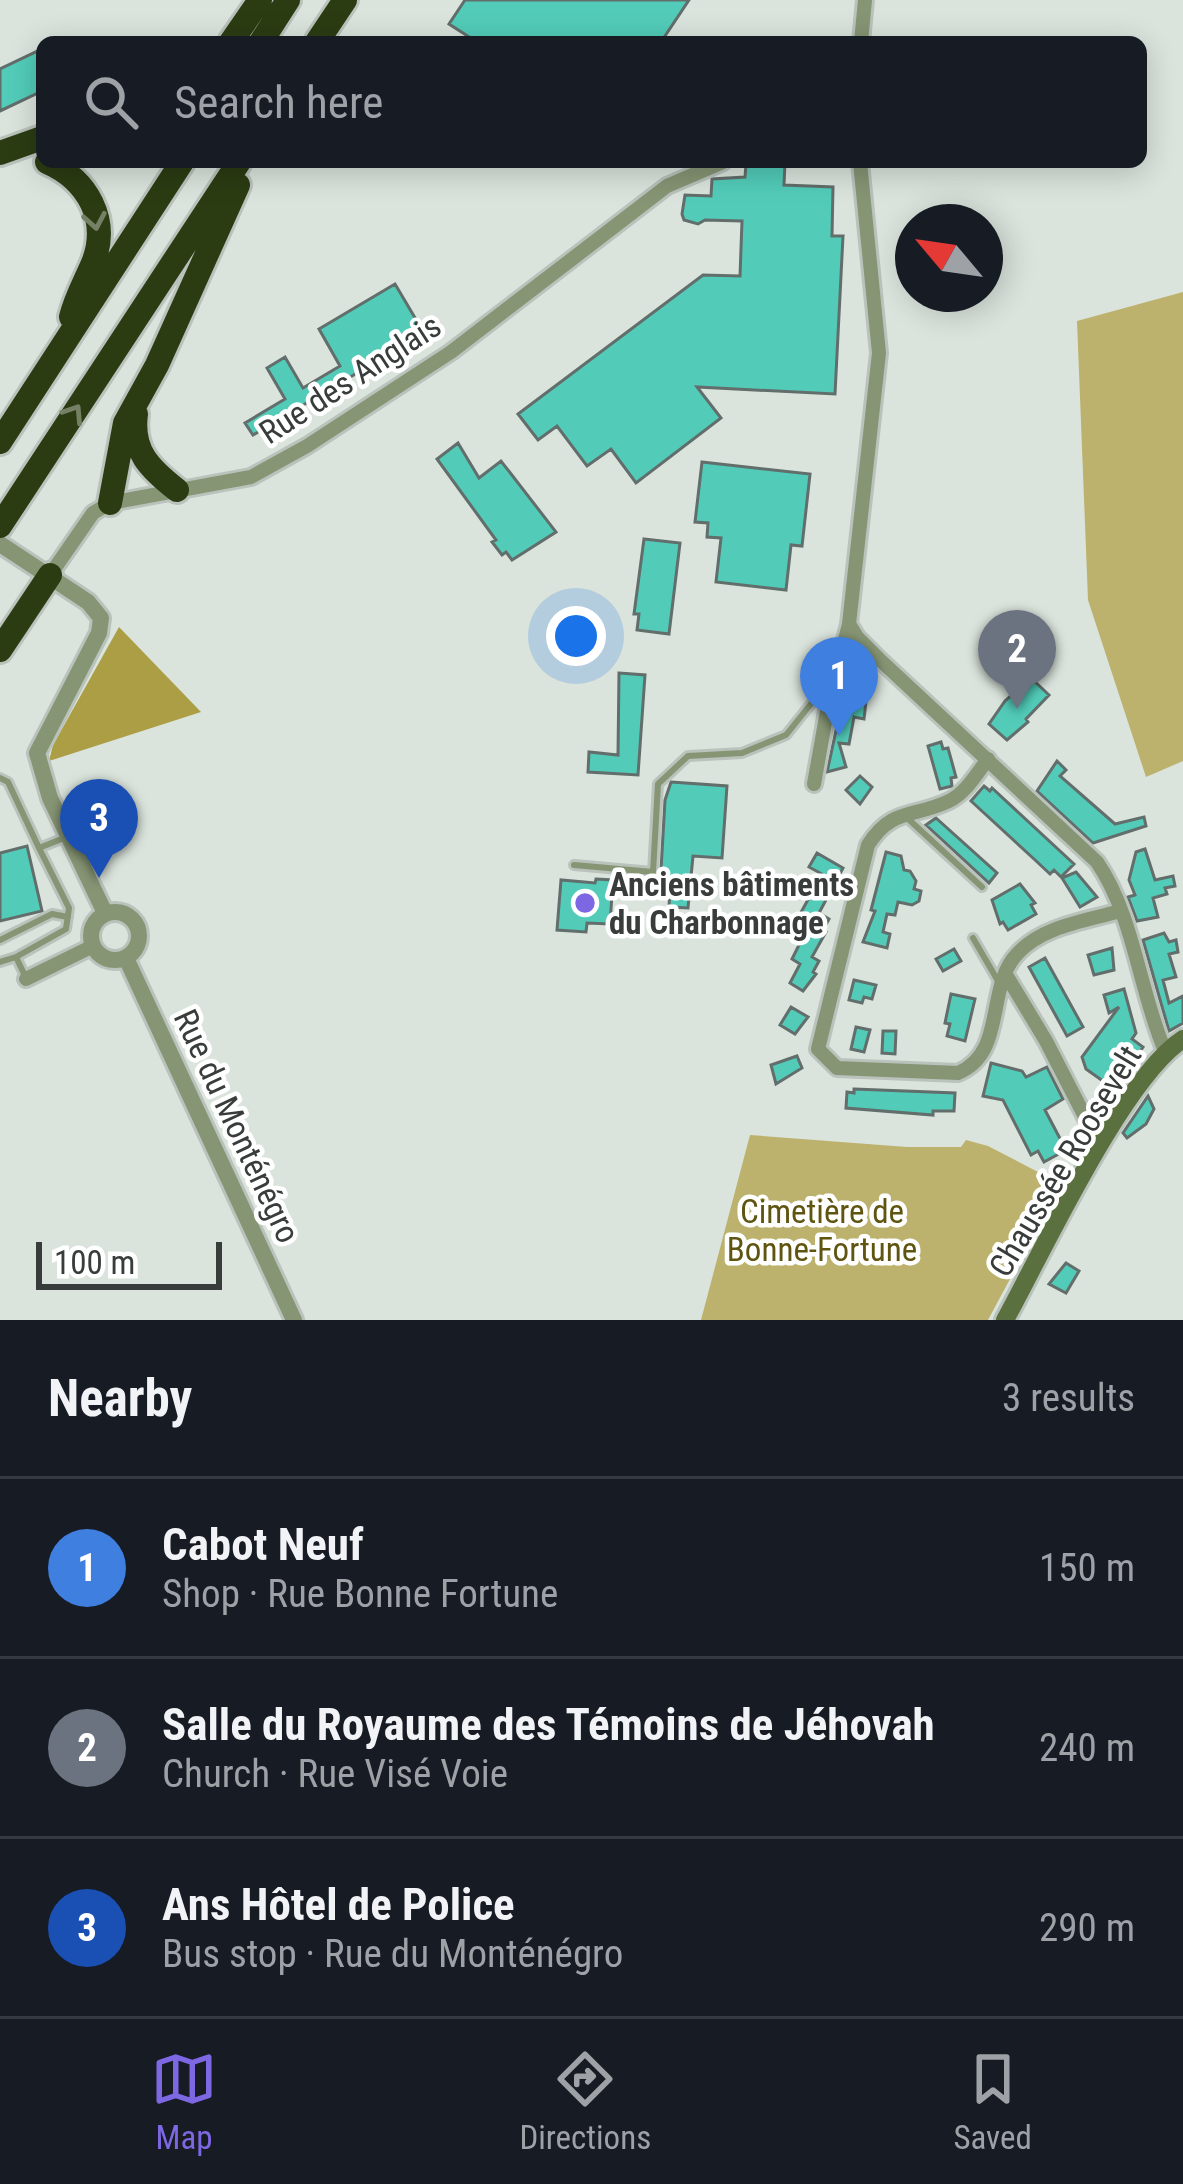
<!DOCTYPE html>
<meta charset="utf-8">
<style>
:root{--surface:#171b24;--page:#242831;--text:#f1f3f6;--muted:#9ea1a6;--line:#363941;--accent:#7e67e3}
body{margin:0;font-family:"Roboto Condensed",sans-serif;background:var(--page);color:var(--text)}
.compass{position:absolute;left:895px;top:204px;width:108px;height:108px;border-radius:50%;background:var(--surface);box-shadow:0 6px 30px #0003;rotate:299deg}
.scale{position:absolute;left:36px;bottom:30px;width:186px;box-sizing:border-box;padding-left:12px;border:6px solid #383c3a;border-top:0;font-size:33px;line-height:42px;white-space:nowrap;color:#383c3a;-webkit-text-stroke:9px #fff;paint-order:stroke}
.you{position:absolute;left:576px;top:636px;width:42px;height:42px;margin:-30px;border:9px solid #fff;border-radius:50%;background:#1a73e8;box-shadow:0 0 0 18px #1a73e833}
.badge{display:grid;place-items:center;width:78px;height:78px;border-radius:50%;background:var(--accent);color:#fff;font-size:39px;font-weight:700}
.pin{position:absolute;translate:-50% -99px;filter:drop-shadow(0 3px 6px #0008)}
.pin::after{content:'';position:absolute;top:63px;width:42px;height:36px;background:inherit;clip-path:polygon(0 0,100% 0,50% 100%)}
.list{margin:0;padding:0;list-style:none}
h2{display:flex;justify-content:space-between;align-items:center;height:156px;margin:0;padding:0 48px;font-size:51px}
h2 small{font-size:39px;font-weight:400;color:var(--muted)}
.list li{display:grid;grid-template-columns:78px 1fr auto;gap:36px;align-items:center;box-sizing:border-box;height:180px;padding:0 48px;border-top:3px solid var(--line)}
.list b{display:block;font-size:45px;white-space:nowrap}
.list p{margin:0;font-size:39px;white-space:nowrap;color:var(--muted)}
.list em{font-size:39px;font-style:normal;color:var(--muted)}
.icon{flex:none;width:66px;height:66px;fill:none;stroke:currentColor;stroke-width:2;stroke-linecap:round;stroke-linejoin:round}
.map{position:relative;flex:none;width:1183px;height:1320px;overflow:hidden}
.search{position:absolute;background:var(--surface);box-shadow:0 6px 30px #0003;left:36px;right:36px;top:36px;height:132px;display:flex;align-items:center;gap:30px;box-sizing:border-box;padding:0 42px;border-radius:18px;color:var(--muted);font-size:45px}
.sheet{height:696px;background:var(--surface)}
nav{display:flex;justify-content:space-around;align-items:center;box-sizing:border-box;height:168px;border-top:3px solid var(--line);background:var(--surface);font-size:33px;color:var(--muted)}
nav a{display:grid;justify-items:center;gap:6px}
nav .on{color:var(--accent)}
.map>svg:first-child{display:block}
</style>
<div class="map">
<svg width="1183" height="1320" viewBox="0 0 1183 1320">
<rect width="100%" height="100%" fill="#dae4dc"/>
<!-- green -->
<path fill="#bcb26e" d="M1183 292V761L1146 777 1088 600 1077 321Z
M750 1135 907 1147H961L966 1140 988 1146 1061 1184 988 1320H701Z"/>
<!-- forest -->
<path fill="#ac9e44" d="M119 627 201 712 49 761 53 745Z"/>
<!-- building -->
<path fill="#52ccb9" stroke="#626e6b" stroke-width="3" d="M465 0H689L661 42H477L449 24Z
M42 49V91L0 111V69Z
M751 162H785L784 185 833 187 832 236H843L835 394 697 387 721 418 636 483 611 449 587 466 557 426 538 440 518 414 703 275 740 276 742 221 705 220 698 224 684 220 682 214 685 195 711 196 712 179 745 177 746 164Z
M395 284 424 333 253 435 245 423 285 399 267 368 285 357 303 388 340 366 319 329Z
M458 443 479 478 501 461 556 532 512 560 506 552 502 555 492 542 496 540 437 459Z
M702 462 810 474 802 546 791 545 786 590 716 582 721 538 707 537 708 523 695 522Z
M644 539 680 543 669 634 637 630 639 614H634Z
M851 662 868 664 863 692 867 693 864 719 854 717 849 744 839 743 846 767 827 772Z
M619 673 645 675 638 775 588 772 589 752 618 755Z
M1031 678 1049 695 1026 719 1028 722 1007 740 989 724 1005 701Z
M941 742 943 749 948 748 956 777 951 778 952 786 940 789 928 746Z
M1057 761 1066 770 1060 776 1115 824 1144 817 1146 826 1093 843 1037 791Z
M860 776 872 787 860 804 846 790Z
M671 782 727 786 722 858 693 856 688 908 669 907 670 887 661 870 665 800Z
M984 786 990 791 992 788 1074 864 1061 877 1054 870 1050 874 1034 859 971 801Z
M936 818 997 873 989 883 926 825Z
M27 846 42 911 0 921V853Z
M1145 849 1155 880 1173 876 1175 886 1165 888 1167 894 1153 898 1158 917 1137 921 1128 897 1135 895 1129 880 1136 852Z
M886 852 901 856 904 870 910 871 916 881 914 889 921 891 919 901 912 905 898 902 895 915 887 914 883 932 890 934 887 948 863 942 875 911 871 910Z
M817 853 843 868 819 913 829 919 823 930 826 932 812 957 819 961 813 972 816 974 803 991 790 983 800 964 792 959 810 923 799 916 822 874 809 867Z
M1076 872 1097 897 1080 907 1062 878Z
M596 879 613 880 610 924 587 923 586 932 557 930 561 880 595 883Z
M1020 884 1035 903 1031 905 1036 914 1008 930 1003 922 1000 924 992 900Z
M1164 933 1169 942 1176 940 1178 952 1169 954 1176 977 1163 980 1169 1003 1183 996V1023L1169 1031 1143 940Z
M1112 948 1114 970 1094 975 1088 955Z
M954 949 961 961 943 971 936 959Z
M1045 958 1083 1027 1067 1036 1029 967Z
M854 980 876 985 872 999 864 997 862 1003 849 1000Z
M1124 989 1136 1033 1132 1039 1143 1047 1114 1089 1086 1069 1082 1057 1119 1007 1109 1013 1104 995Z
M951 994 975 999 965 1041 947 1036 950 1024 945 1023Z
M791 1007 808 1017 795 1034 780 1025Z
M856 1027 870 1030 864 1052 851 1049Z
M883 1031H896L895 1054 882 1053Z
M797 1056 802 1068 776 1084 771 1065Z
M991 1063 1022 1071 1026 1077 1047 1067 1063 1099 1045 1110 1066 1150 1044 1162 1038 1151 1031 1155 1003 1100 983 1096Z
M854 1089 955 1093 954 1111H933V1115L846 1108 847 1092 854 1093Z
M1148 1096 1154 1109 1146 1124 1127 1138 1123 1133Z
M1066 1263 1079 1271 1066 1293 1049 1284Z"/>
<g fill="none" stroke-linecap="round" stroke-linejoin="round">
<defs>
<path id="service" d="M0 778 8 782 39 848
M905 816 982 887
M574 865 653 872 658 784 688 756 742 753 786 735 830 680
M973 938 998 981
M0 940 52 914 68 917
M0 962 16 957
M26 978 16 957 66 929 69 908 39 848 64 838"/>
<path id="minor" d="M861 42 865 0
M50 575 93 513 110 503 251 477 307 446 451 352 667 186 723 162
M849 624 857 637 879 659 1097 862C1134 916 1139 990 1165 1051
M988 759C977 773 966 793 949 801 914 818 892 807 868 845L818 1049 837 1068 958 1073C1007 1053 985 986 1018 953 1043 926 1086 921 1120 911
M814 784 827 711 849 624 879 353 860 162
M1005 973 1046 1041 1100 1146
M26 979 93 946"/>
<path id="tertiary" d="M0 544 88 602 101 618 99 633 37 753 50 798 105 913
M91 936a24 24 0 1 1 48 0a24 24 0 1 1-48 0Z
M126 958 294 1320"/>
<path id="secondary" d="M1005 1320C1043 1251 1123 1078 1183 1039"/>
<path id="motorway" d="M231 42 260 0
M261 42 288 0
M317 42 345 0
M0 153 42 138
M47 162C88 180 110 220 93 263 85 282 76 297 71 317
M136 414C131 451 150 469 177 490
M0 442 182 162
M110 503 125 423 157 365 238 185
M0 526 239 162
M0 650 50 575"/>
</defs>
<!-- service casing -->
<use href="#service" stroke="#bac2bc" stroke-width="12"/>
<!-- minor casing -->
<use href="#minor" stroke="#bac2bc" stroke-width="20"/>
<!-- tertiary casing -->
<use href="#tertiary" stroke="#bac2bc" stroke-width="22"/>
<!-- secondary casing -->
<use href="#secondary" stroke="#bac2bc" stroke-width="24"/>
<!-- motorway casing -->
<use href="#motorway" stroke="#bac2bc" stroke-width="30"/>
<!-- service -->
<use href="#service" stroke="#869574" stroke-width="6"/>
<!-- minor -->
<use href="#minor" stroke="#869574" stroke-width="14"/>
<!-- tertiary -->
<use href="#tertiary" stroke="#869574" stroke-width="16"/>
<!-- secondary -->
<use href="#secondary" stroke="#5b703f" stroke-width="18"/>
<!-- motorway -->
<use href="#motorway" stroke="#2b3c12" stroke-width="24"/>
</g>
<!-- one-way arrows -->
<defs><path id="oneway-chevron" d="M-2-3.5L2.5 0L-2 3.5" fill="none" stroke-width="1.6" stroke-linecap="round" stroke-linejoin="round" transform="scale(3)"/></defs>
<g stroke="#758065">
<use href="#oneway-chevron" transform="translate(95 221) rotate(80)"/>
<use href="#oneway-chevron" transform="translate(74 413) rotate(-57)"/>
</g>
<!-- markers -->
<circle fill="#7e67e3" stroke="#fff" stroke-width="4.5" cx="585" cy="903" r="12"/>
<g text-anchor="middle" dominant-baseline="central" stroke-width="9" stroke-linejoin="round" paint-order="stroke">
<!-- street labels -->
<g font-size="33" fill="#383c3a" stroke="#fff">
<text transform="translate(350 379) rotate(-33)">Rue des Anglais</text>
<text transform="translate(237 1126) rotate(65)">Rue du Monténégro</text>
<text transform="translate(1065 1161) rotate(-59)">Chaussée Roosevelt</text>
</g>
<!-- poi labels -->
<g font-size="33" font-weight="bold" fill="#383c3a" stroke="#fff" text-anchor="start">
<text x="609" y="884">Anciens bâtiments<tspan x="609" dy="38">du Charbonnage</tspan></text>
</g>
<!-- park labels -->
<g font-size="33" fill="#5f5510" stroke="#fff">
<text x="822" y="1211">Cimetière de<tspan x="822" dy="38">Bonne-Fortune</tspan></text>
</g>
</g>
</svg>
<svg class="compass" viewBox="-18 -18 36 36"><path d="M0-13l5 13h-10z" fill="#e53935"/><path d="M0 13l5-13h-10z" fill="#9ea1a6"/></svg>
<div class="scale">100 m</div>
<div class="you"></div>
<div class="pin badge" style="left:839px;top:736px;background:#3f7fe0">1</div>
<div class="pin badge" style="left:1017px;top:709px;background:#6b7280">2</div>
<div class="pin badge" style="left:99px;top:878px;background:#1a4fb4">3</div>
<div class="search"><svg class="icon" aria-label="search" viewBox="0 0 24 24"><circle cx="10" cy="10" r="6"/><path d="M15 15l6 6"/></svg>Search here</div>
</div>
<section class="sheet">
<h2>Nearby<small>3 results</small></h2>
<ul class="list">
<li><span class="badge" style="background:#3f7fe0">1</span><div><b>Cabot Neuf</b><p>Shop · Rue Bonne Fortune</p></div><em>150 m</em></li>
<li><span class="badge" style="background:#6b7280">2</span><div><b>Salle du Royaume des Témoins de Jéhovah</b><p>Church · Rue Visé Voie</p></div><em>240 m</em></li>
<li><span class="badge" style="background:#1a4fb4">3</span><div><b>Ans Hôtel de Police</b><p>Bus stop · Rue du Monténégro</p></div><em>290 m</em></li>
</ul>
</section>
<nav>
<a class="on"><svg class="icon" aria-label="map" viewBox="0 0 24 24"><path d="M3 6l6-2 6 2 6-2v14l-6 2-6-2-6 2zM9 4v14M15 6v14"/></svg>Map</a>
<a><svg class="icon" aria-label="directions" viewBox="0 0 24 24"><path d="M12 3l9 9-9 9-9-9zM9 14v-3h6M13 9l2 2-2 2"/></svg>Directions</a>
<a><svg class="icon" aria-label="saved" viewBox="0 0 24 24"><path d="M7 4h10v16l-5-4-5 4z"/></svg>Saved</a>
</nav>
